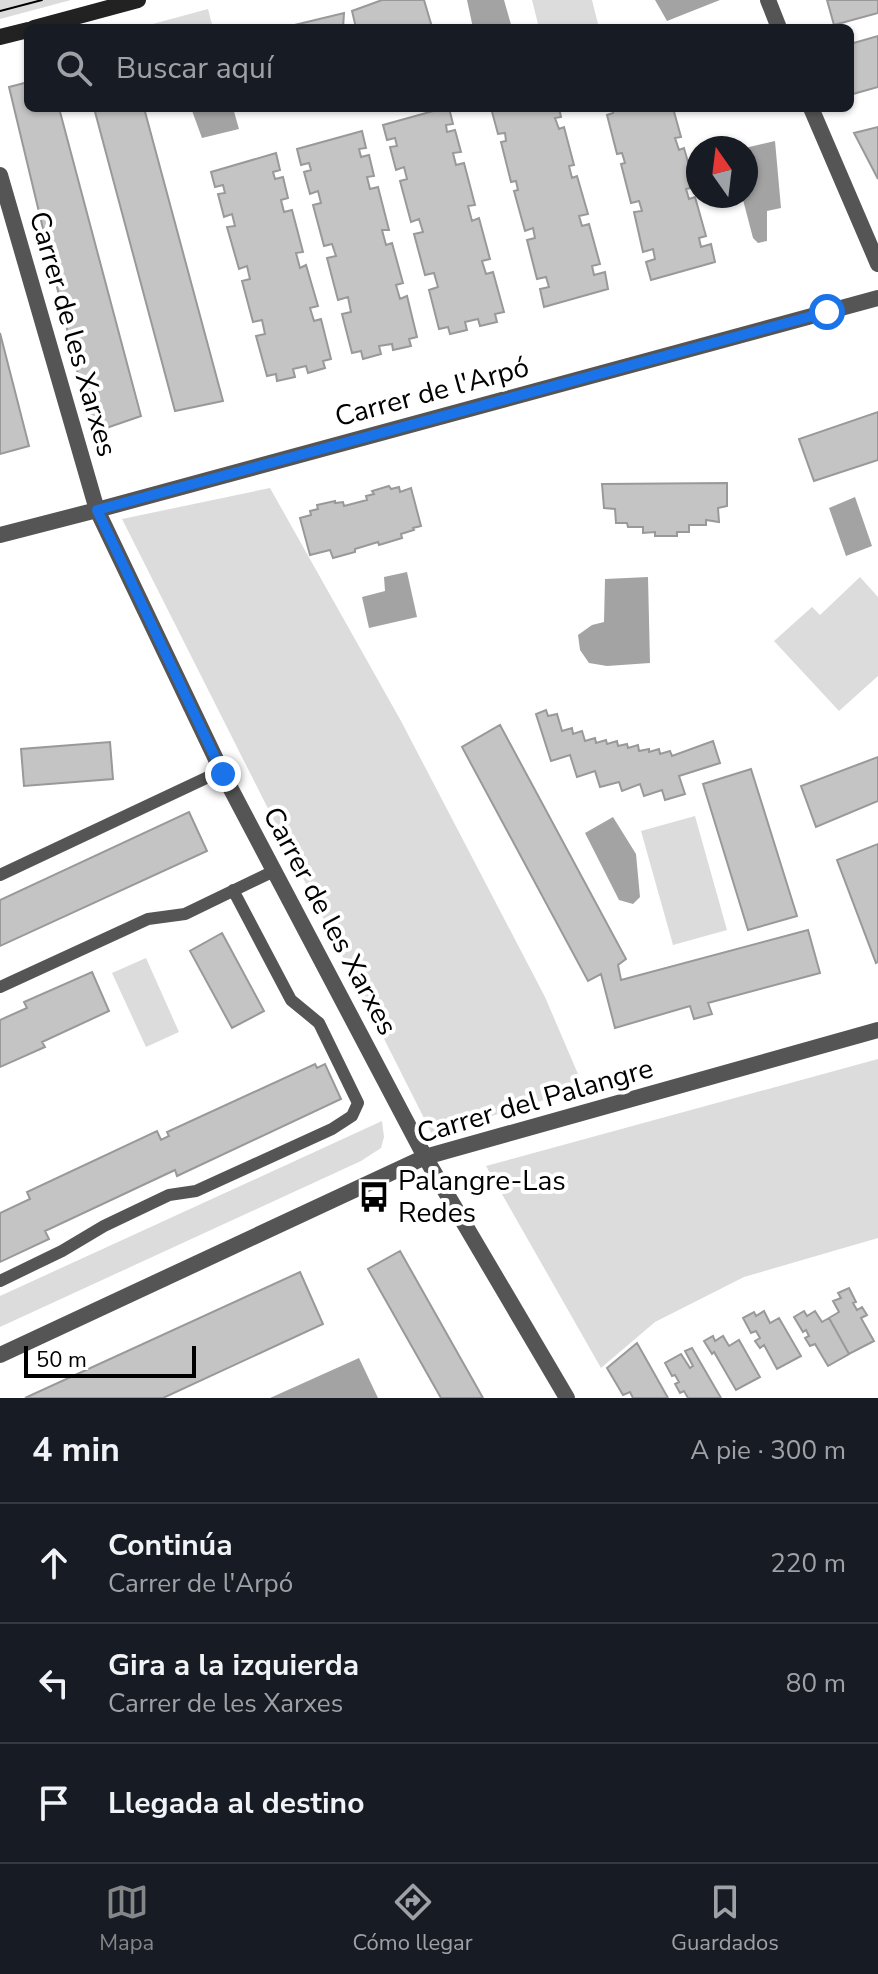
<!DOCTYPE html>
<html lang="es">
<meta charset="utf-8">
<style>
:root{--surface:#171b24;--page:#242831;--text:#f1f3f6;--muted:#9ea1a6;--line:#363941;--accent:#858687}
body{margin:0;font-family:"Nunito Sans",sans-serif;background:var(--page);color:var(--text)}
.compass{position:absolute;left:686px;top:136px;width:72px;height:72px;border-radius:50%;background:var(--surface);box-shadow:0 2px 6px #0004;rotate:346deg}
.scale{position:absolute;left:24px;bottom:20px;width:172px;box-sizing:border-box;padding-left:8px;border:4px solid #000;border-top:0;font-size:22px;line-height:28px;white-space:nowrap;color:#000;-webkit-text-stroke:6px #fff;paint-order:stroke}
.stop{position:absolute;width:24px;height:24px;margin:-18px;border:6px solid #1a73e8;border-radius:50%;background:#fff}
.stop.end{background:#1a73e8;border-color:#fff;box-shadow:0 2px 8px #0008}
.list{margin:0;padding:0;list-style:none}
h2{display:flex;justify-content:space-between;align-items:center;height:104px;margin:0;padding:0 32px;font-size:34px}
h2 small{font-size:26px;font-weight:400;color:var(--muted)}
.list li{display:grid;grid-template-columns:52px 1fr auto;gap:24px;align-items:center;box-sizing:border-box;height:120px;padding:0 32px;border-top:2px solid var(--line)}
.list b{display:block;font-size:30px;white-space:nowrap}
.list p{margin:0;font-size:26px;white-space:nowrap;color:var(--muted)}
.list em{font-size:26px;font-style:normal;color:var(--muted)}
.icon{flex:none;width:44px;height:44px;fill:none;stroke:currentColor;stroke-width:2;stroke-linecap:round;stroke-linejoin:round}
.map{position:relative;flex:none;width:878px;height:1398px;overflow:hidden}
.search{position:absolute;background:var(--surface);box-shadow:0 2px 6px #0004;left:24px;right:24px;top:24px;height:88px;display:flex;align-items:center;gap:20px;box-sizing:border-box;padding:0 28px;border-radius:12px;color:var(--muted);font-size:30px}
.sheet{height:464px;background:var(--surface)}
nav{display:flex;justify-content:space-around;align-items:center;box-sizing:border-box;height:112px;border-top:2px solid var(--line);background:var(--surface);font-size:22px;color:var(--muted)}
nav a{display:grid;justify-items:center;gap:4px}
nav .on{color:var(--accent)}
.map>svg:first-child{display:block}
</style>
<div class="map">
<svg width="878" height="1398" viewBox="0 0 878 1398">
<rect width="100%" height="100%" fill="#fff"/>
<!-- green -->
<path fill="#dcdcdc" d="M0 0H71L0 19Z
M532 0H592L599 28H539Z
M208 9 213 28H138Z
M270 488 401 721 545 997 584 1088 432 1134 122 519Z
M860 577 878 597V676L839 711 774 641 812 607 820 615Z
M695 816 727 930 673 945 641 831Z
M146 958 179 1032 146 1047 112 973Z
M878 1059V1238L744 1277 655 1322 601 1368 486 1166Z
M382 1121 384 1137 381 1148 361 1161 0 1327V1296Z"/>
<!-- water -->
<path fill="#a3a3a3" d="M467 0H504L512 28H473Z
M655 0H720L667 21Z
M191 108H233L239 129 202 138Z
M775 141 781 208 767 211V241L758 243 753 238 742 196H746L745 148Z
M855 497 872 546 846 556 829 508Z
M407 572 417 617 369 628 362 597 385 591 384 577Z
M648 577 650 663 607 666 589 663 580 650 578 635 592 625 604 622 605 579Z
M613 817 636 854 640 897 633 904 619 900 585 833Z
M359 1358 378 1398H270Z"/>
<!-- building -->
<path fill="#c4c4c4" stroke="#999" stroke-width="2" d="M382 0H424L432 27 356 28 352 11Z
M827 0H878V13L834 25Z
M344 13 343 28H282Z
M878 36V87L853 94 850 84V44Z
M28 82V108H59L141 416 92 433 9 87Z
M94 108H144L223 401 175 411Z
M444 108H449L453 124 446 125 447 132 455 130 461 152 453 153 456 165 464 163 475 205 468 206 472 221 479 218 490 259 482 261 486 274 493 272 504 312 495 314 497 322 480 326 478 319 465 322 467 330 450 334 448 327 439 329 429 290 438 287 434 273 425 275 414 234 423 232 419 219 411 222 400 181 407 179 404 167 396 170 390 147 397 146 395 138 387 140 383 125Z
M491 108H559L561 117 555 118 559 129 564 127 574 165 569 166 572 178 577 176 588 214 579 216 582 226 589 224 600 264 592 266 594 275 605 272 608 289 544 307 540 289 549 287 546 277 537 279 527 240 535 238 533 228 525 231 514 191 518 190 516 181 511 182 501 142 506 141 505 133 498 134Z
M612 108H673L681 137 675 138 679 150 684 148 695 187 686 189 689 199 695 197 706 236 699 238 701 247 711 244 715 262 651 280 646 262 655 259 653 249 643 252 634 212 642 211 639 201 631 203 621 164 625 163 622 153 617 154 607 115 613 113Z
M878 127V179L854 133Z
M362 131 366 148 359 149 361 157 369 155 374 176 367 177 370 189 378 187 389 230H382L386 245 392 243 403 283 396 285 400 299 407 296 417 337 409 339 411 346 393 350 392 344 379 346 381 354 363 359 361 351 352 353 342 314 351 312 348 297 338 300 327 258 336 256 332 244 324 246 313 205 321 203 318 191 310 194 304 172 311 170 309 163 301 165 297 149Z
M276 153 280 170 273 172 275 179 283 177 288 198 281 200 284 212 292 210 303 252 296 253 300 268 306 265 318 306 310 308 314 321 321 319 331 359 323 361 325 368 308 373 306 366 293 369 295 377 277 381 276 374 267 376 256 336 265 334 262 320 253 322 242 281 250 279 247 266 239 269 227 227 235 226 232 214 224 217 218 194 225 193 223 185 215 187 211 172Z
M0 333 29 446 0 454Z
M878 412V460L814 481 799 439Z
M727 483V506L718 508 719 522 706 520V525H689V532H677V536H655V532L643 533V527H628L627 523H616L615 509 604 508 602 484Z
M389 486 391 489 399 487 400 492 411 488 421 526 413 528 414 530 401 534 402 538 379 545 378 542 355 549V552L333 558 330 550 310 555 300 518 311 515 310 511 318 509 317 505 335 501V503L343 502 344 506 367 500 366 496 374 494 372 491Z
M546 710 548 716 557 714 562 731 572 728 573 734 582 731 585 741 595 738 596 743 606 740 607 744 617 741 618 746 627 744 628 748 638 745 639 751 649 749V752L659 749 660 754 670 751 672 756 713 741 720 763 679 776 685 794 665 800 662 790 644 796 640 784 622 791 619 782 600 787 595 771 577 777 570 755 551 761 536 714Z
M500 725 626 959 618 965 621 980 808 930 820 973 708 1003 712 1014 694 1019 690 1006 615 1028 601 974 588 981 462 747Z
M110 742 113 779 24 786 21 749Z
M878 757V801L816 827 801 786Z
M751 769 797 916 748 930 703 784Z
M189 812 207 851 0 946V900Z
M878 844V962L876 963 837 860Z
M222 933 264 1011 232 1028 190 951Z
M92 972 109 1011 42 1042 45 1047 0 1067V1020L27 1008 24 1002Z
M315 1064 317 1068 325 1064 341 1099 177 1176 175 1170 45 1231 49 1239 0 1262V1213L30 1199 27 1192 157 1131 161 1140 169 1136 167 1132Z
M400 1251 483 1398H441L368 1269Z
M300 1272 323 1324 163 1398H25Z
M849 1288 856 1302 853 1303 857 1310 862 1307 867 1315 861 1318 874 1341 849 1354 829 1318 839 1312 833 1301 841 1298 838 1293Z
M764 1311 770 1323 779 1318 801 1356 777 1369 764 1345 760 1348 755 1341 760 1338 756 1331 751 1333 743 1318 754 1312 756 1316Z
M804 1311 807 1316 815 1311 822 1322 829 1318 849 1354 828 1366 815 1344 810 1346 805 1338 809 1336 806 1330 803 1332 794 1317Z
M713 1336 715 1341 723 1336 729 1346 739 1340 760 1377 736 1390 714 1352 712 1354 704 1341Z
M637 1343 668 1398H633L630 1392 623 1395 607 1368Z
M692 1348 721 1398H688L684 1391 680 1393 675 1384 679 1382 675 1375 672 1376 665 1363 681 1354 690 1368 693 1366 685 1351Z"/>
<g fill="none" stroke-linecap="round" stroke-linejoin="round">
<!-- service -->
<path stroke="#555" stroke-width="12" d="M0 875 221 771
M0 987 148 919 185 914 274 871
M0 1281 62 1251 104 1226 169 1195 196 1191 332 1129 352 1116 358 1103 319 1023 291 1000 233 890"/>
<!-- minor -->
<path stroke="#555" stroke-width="16" d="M768 0 779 28
M811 108 878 264
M0 175 97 510 223 774 425 1157 567 1398
M0 535 97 510 878 298
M0 1355 425 1157 878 1030"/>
<!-- secondary -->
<path stroke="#222" stroke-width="16" d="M34 28 138 0
M0 37 28 30"/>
<!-- tram -->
<path stroke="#000" stroke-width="2" d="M0 11 42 0"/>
</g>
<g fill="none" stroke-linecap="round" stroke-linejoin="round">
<!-- route -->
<path stroke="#1a73e8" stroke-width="10" d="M223 774 97 510 827 312"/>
</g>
<!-- icons -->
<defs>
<symbol id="bus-bare" viewBox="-9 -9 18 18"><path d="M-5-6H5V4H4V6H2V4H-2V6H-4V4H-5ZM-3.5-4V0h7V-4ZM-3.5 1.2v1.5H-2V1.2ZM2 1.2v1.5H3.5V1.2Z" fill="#000" stroke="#fff" stroke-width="2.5" paint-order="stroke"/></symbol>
</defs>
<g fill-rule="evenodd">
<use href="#bus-bare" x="352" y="1175" width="44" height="44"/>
</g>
<g text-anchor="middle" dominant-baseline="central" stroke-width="8" stroke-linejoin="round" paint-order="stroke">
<!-- street labels -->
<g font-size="28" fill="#000" stroke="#fff">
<text transform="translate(73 334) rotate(74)">Carrer de les Xarxes</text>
<text transform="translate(432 392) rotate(-15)">Carrer de l'Arpó</text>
<text transform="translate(330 921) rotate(62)">Carrer de les Xarxes</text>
<text transform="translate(535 1101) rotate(-16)">Carrer del Palangre</text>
</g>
<!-- poi labels -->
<g font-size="28" fill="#000" stroke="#fff" text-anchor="start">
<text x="398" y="1181">Palangre-Las<tspan x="398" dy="32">Redes</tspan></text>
</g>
</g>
</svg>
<svg class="compass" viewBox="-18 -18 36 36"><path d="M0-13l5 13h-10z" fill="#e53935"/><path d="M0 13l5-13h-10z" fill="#9ea1a6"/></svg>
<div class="scale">50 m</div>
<div class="stop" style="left:827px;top:312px"></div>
<div class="stop end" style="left:223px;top:774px"></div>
<div class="search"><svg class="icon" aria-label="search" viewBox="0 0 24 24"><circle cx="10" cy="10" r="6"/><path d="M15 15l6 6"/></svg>Buscar aquí</div>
</div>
<section class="sheet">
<h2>4 min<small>A pie · 300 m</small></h2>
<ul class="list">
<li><svg class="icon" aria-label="ahead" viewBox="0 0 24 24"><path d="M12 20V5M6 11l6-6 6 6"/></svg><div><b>Continúa</b><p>Carrer de l'Arpó</p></div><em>220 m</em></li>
<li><svg class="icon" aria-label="left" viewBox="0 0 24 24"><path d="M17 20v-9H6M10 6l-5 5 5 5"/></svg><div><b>Gira a la izquierda</b><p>Carrer de les Xarxes</p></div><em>80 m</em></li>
<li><svg class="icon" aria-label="arrive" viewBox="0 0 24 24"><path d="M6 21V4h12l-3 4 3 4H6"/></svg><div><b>Llegada al destino</b></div></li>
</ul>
</section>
<nav>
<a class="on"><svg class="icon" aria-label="map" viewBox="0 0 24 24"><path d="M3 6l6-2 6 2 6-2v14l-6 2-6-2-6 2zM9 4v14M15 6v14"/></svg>Mapa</a>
<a><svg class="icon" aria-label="directions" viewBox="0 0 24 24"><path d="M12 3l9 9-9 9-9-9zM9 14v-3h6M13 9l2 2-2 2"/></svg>Cómo llegar</a>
<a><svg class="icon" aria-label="saved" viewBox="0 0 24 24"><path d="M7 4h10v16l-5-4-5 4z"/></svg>Guardados</a>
</nav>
